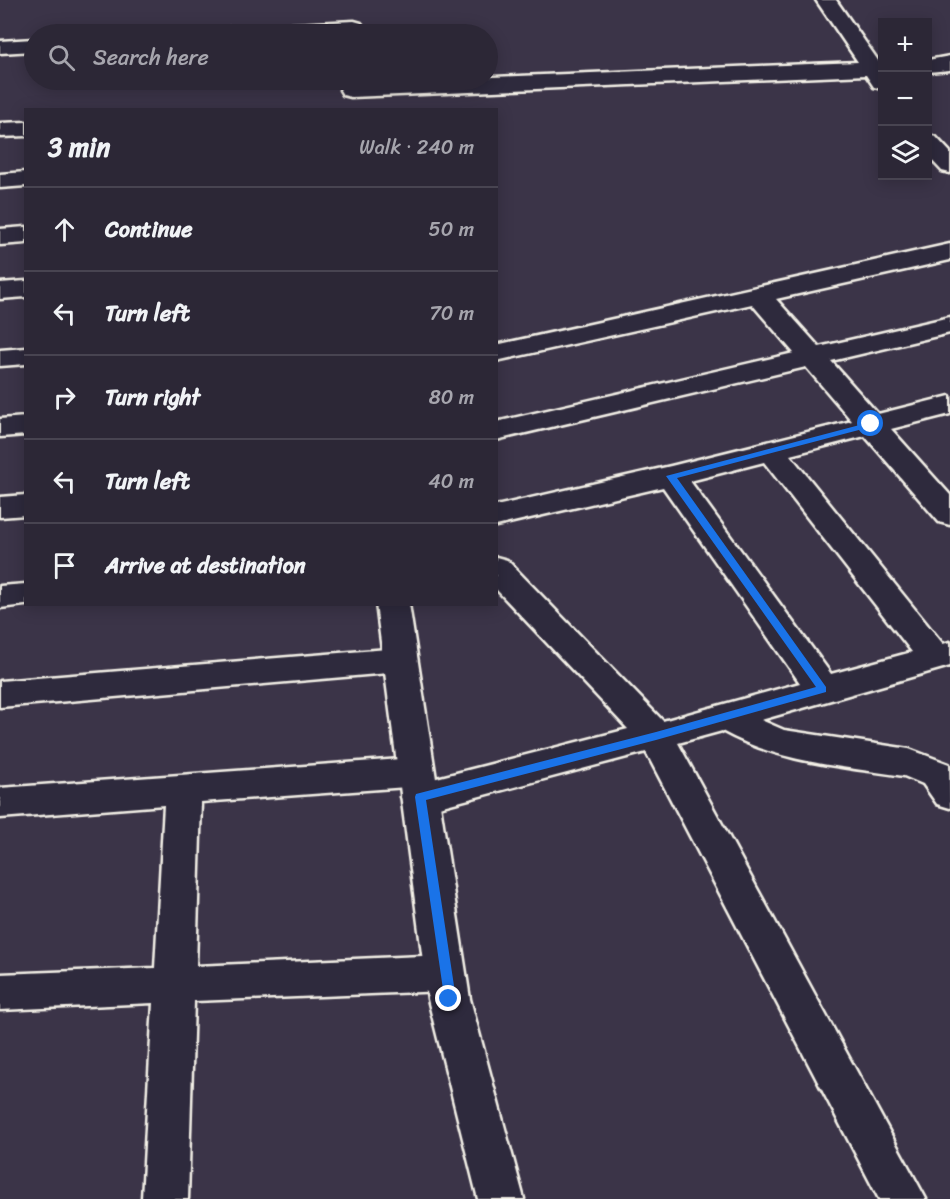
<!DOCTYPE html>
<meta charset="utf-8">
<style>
:root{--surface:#2c2736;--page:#342f3e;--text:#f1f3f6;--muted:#a6a5ad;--line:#484451}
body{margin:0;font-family:Sriracha,sans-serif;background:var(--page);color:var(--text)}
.controls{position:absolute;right:18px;top:18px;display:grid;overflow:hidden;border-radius:0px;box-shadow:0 3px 15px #0003}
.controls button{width:54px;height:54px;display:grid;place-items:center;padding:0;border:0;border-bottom:2px solid var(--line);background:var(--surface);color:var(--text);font:30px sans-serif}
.stop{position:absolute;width:18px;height:18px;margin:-14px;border:4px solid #1a73e8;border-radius:50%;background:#fff}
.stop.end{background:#1a73e8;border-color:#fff;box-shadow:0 2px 6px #0008}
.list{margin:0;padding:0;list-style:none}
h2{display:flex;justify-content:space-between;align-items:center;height:78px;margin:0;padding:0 24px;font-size:26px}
h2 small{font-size:20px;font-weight:400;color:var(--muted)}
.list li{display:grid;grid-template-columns:39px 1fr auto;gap:18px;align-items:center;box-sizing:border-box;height:84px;padding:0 24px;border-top:2px solid var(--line)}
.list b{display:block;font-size:22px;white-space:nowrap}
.list em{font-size:20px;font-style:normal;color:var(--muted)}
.icon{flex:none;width:33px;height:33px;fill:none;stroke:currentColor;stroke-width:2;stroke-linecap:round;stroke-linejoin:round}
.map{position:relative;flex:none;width:950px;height:1199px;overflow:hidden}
.search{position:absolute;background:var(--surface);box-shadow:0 3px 15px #0003;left:24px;top:24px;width:474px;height:66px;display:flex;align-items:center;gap:15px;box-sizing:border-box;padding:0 21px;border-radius:33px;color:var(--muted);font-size:22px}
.panel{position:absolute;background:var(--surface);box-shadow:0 3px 15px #0003;left:24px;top:108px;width:474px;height:498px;border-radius:0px}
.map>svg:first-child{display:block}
</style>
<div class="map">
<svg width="950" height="1199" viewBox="0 0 950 1199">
<rect width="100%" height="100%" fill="#3b3448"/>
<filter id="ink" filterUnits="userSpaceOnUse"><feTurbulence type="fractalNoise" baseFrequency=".0167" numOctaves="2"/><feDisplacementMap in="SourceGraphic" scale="12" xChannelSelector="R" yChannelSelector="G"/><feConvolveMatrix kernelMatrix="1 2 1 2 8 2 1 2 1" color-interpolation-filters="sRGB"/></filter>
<g filter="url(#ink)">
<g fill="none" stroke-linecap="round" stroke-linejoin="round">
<defs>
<path id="minor" d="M816 0H836L879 62H882V89L874 87 866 75 351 97 343 95 340 90 343 85 351 83 858 62Z
M354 21 361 23 364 27 361 31 330 34H206L210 30 217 28Z
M34 39V51L0 53V41Z
M950 56V70L928 72V60Z
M26 122V136L0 137V123Z
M928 135 936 137 950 152V173L942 171 928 156Z
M26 172V186L0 188V174Z
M26 227V243L0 245V229Z
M950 244V260L776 299 819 347 950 317V333L831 361 878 414 950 396V414L891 429 950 495V525L939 522 865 436 790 455 943 644 950 642V666L761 720 784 730 909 749 949 764 950 808 937 804 923 784 904 776C840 766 780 763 722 731L678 743 926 1199H879L646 752 420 812 407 807 401 797 407 787 201 802 196 966 445 955 459 961 465 973 459 985 445 991 194 1001 188 1199H142L153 1003 0 1010V974L155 968 164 805 0 818V788L415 758 428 762 433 772 429 780 628 729 496 589V557L507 560 663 721 800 683 663 487 496 526V506L671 466 852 421 806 367 496 440V422L794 353 752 304 496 361V345ZM764 462 912 652 831 674 690 481Z
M26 281V297L0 299V283Z
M26 348V364L0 366V350Z
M26 417V435L0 437V419Z
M26 495V515L0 517V497Z
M26 584V604H33L0 608V586Z
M400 648 412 651 417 660 412 669 400 672 0 707V681Z"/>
<path id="tertiary" d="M376 604H409L470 999 524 1199H478L428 999Z"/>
</defs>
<!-- minor casing -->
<use href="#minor" stroke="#f4f1e8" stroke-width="5"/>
<!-- tertiary casing -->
<use href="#tertiary" stroke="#f4f1e8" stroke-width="5"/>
<!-- minor -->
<use href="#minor" fill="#2f2a3d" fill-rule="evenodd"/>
<!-- tertiary -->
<use href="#tertiary" fill="#2f2a3d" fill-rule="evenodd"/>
</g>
</g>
<!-- route -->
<path fill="#1a73e8" d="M871 422 876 424 874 426 677 478 826 687V692L656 740 426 800 456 999 449 1004 445 1003 415 797 416 794 656 732 816 687 666 476Z"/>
</svg>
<div class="controls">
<button>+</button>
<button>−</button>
<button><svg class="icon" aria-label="layers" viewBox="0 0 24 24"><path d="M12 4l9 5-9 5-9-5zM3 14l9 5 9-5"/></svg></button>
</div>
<div class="stop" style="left:871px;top:424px"></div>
<div class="stop end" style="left:449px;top:999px"></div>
<div class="search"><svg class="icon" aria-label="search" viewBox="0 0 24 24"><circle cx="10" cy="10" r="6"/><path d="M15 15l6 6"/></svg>Search here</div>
<section class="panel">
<h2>3 min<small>Walk · 240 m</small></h2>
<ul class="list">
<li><svg class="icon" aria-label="ahead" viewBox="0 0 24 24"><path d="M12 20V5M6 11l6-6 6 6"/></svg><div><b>Continue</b></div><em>50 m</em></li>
<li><svg class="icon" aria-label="left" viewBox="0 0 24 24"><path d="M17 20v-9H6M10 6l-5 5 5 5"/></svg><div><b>Turn left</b></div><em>70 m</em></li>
<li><svg class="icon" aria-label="right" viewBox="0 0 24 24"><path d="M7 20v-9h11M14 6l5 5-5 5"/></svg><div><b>Turn right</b></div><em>80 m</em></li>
<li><svg class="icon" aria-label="left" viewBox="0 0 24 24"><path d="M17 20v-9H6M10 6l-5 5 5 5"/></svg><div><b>Turn left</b></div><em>40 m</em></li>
<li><svg class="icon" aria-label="arrive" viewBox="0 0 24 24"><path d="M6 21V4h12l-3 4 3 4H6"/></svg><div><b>Arrive at destination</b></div></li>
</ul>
</section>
</div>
